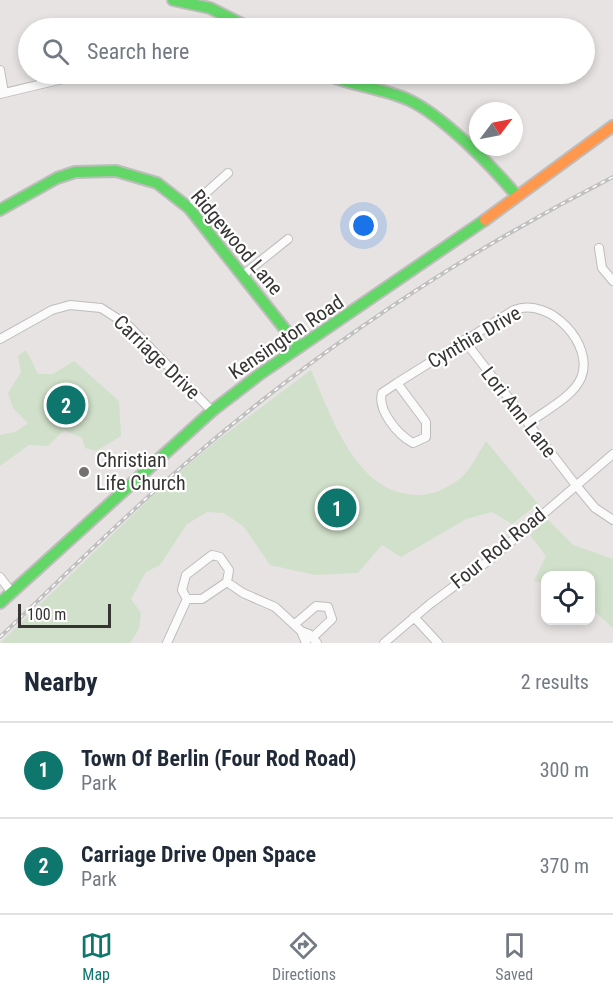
<!DOCTYPE html>
<style>
:root{--surface:#fff;--page:#f6f6f7;--text:#1f2937;--muted:#747a83;--line:#e0e1e3;--accent:#0f766e}
body{margin:0;font-family:"Roboto Condensed",sans-serif;background:var(--page);color:var(--text)}
.controls{position:absolute;right:18px;bottom:18px;display:grid;overflow:hidden;border-radius:12px;box-shadow:0 3px 9px #0003}
.controls button{width:54px;height:54px;display:grid;place-items:center;padding:0;border:0;border-bottom:2px solid var(--line);background:var(--surface);color:var(--text);font:30px sans-serif}
.compass{position:absolute;left:469px;top:102px;width:54px;height:54px;border-radius:50%;background:var(--surface);box-shadow:0 3px 9px #0003;rotate:58deg}
.scale{position:absolute;left:18px;bottom:15px;width:93px;box-sizing:border-box;padding-left:6px;border:3px solid #373534;border-top:0;font-size:16px;line-height:21px;white-space:nowrap;color:#373534;-webkit-text-stroke:4px #fff;paint-order:stroke}
.you{position:absolute;left:364px;top:226px;width:21px;height:21px;margin:-15px;border:4px solid #fff;border-radius:50%;background:#1a73e8;box-shadow:0 0 0 9px #1a73e833}
.badge{display:grid;place-items:center;width:39px;height:39px;border-radius:50%;background:var(--accent);color:#fff;font-size:20px;font-weight:700}
.pin{position:absolute;translate:-50% -50%;border:3px solid #fff;box-shadow:0 2px 6px #0006}
.list{margin:0;padding:0;list-style:none}
h2{display:flex;justify-content:space-between;align-items:center;height:78px;margin:0;padding:0 24px;font-size:26px}
h2 small{font-size:20px;font-weight:400;color:var(--muted)}
.list li{display:grid;grid-template-columns:39px 1fr auto;gap:18px;align-items:center;box-sizing:border-box;height:96px;padding:0 24px;border-top:2px solid var(--line)}
.list b{display:block;font-size:22px;white-space:nowrap}
.list p{margin:0;font-size:20px;white-space:nowrap;color:var(--muted)}
.list em{font-size:20px;font-style:normal;color:var(--muted)}
.icon{flex:none;width:33px;height:33px;fill:none;stroke:currentColor;stroke-width:2;stroke-linecap:round;stroke-linejoin:round}
.map{position:relative;flex:none;width:613px;height:643px;overflow:hidden}
.search{position:absolute;background:var(--surface);box-shadow:0 3px 9px #0003;left:18px;right:18px;top:18px;height:66px;display:flex;align-items:center;gap:15px;box-sizing:border-box;padding:0 21px;border-radius:33px;color:var(--muted);font-size:22px}
.sheet{height:270px;background:var(--surface)}
nav{display:flex;justify-content:space-around;align-items:center;box-sizing:border-box;height:84px;border-top:2px solid var(--line);background:var(--surface);font-size:16px;color:var(--muted)}
nav a{display:grid;justify-items:center;gap:3px}
nav .on{color:var(--accent)}
.map>svg:first-child{display:block}
</style>
<div class="map">
<svg width="613" height="643" viewBox="0 0 613 643">
<rect width="100%" height="100%" fill="#e6e3e2"/>
<!-- green -->
<path fill="#d1e0ca" d="M26 350 38 374H53L74 361 119 401 121 436 96 451 85 448 82 438 64 430 48 446 29 445 0 466V435L15 432 28 423 13 408 8 393 21 372 18 356Z
M311 370C332 417 356 495 418 495 434 495 451 487 463 476 472 467 479 452 486 441L538 504 512 524 492 512 466 519 401 557 382 545 358 573 315 575 270 565 244 527 224 513 207 512 187 524 160 565 146 572 131 599 141 613 139 629 130 643H0L165 484 219 439Z
M546 518 573 545 613 559V628L591 608 590 576H546L545 584 534 581 546 556 530 535Z"/>
<g fill="none" stroke-linecap="round" stroke-linejoin="round">
<defs>
<path id="street" d="M391 28 403 26 424 28
M0 70 4 93
M107 74 110 75
M0 94 84 74
M189 208 228 173
M599 248 602 268 613 281
M243 275 288 239
M0 339 52 310 70 305 101 308 129 326 212 411
M464 340 575 484 595 508 613 520
M397 383 514 310C551 296 595 346 581 378 573 397 544 411 529 423
M397 383 426 422V437L413 443C398 435 377 410 382 393Z
M0 577 12 593
M227 582 202 599H187L182 590 186 575 212 555 220 557 229 570 227 582 243 593 275 607 301 631
M414 617 438 643
M295 624 316 606 328 607 332 619 312 638
M167 643 187 599
M306 643 301 631 309 634 317 643
M384 643 430 604 492 558 613 454"/>
<path id="fast" d="M173 0 210 8 250 28
M325 74C352 86 383 88 409 100 443 116 492 166 516 195
M0 210 57 178 75 172 116 171 157 183 189 208 299 347
M0 603 212 411 260 374 485 220"/>
<path id="slow" d="M485 220 613 126"/>
</defs>
<!-- street casing -->
<use href="#street" stroke="#bfbcbc" stroke-width="10"/>
<!-- fast casing -->
<use href="#fast" stroke="#bfbcbc" stroke-width="14"/>
<!-- slow casing -->
<use href="#slow" stroke="#bfbcbc" stroke-width="14"/>
<!-- street -->
<use href="#street" stroke="#fbfbfb" stroke-width="8"/>
<!-- fast -->
<use href="#fast" stroke="#63d668" stroke-width="10"/>
<!-- slow -->
<use href="#slow" stroke="#ff974d" stroke-width="10"/>
<defs>
<path id="rail" d="M0 637C61 579 121 519 185 464 315 351 460 255 613 177"/>
</defs>
<!-- rail casing -->
<use href="#rail" stroke="#c1c0c0" stroke-width="4"/>
<!-- rail -->
<use href="#rail" stroke="#fff" stroke-width="1.5" stroke-dasharray="4.5" stroke-linecap="butt"/>
</g>
<!-- markers -->
<circle fill="#747271" stroke="#fff" stroke-width="2" cx="84" cy="472" r="6"/>
<g text-anchor="middle" dominant-baseline="central" stroke-width="4.5" stroke-linejoin="round" paint-order="stroke">
<!-- street labels -->
<g font-size="20" fill="#373534" stroke="#fff">
<text transform="translate(237 242) rotate(50)">Ridgewood Lane</text>
<text transform="translate(286 337) rotate(-34)">Kensington Road</text>
<text transform="translate(474 337) rotate(-30)">Cynthia Drive</text>
<text transform="translate(157 357) rotate(44)">Carriage Drive</text>
<text transform="translate(519 412) rotate(52)">Lori Ann Lane</text>
<text transform="translate(498 548) rotate(-39)">Four Rod Road</text>
</g>
<!-- poi labels -->
<g font-size="20" fill="#373534" stroke="#fff" text-anchor="start">
<text x="96" y="460">Christian<tspan x="96" dy="23">Life Church</tspan></text>
</g>
</g>
</svg>
<div class="controls">
<button><svg class="icon" aria-label="locate" viewBox="0 0 24 24"><circle cx="12" cy="12" r="6"/><path d="M12 2v4M12 18v4M2 12h4M18 12h4"/></svg></button>
</div>
<svg class="compass" viewBox="-18 -18 36 36"><path d="M0-13l5 13h-10z" fill="#e53935"/><path d="M0 13l5-13h-10z" fill="#747a83"/></svg>
<div class="scale">100 m</div>
<div class="you"></div>
<div class="pin badge" style="left:337px;top:508px">1</div>
<div class="pin badge" style="left:66px;top:405px">2</div>
<div class="search"><svg class="icon" aria-label="search" viewBox="0 0 24 24"><circle cx="10" cy="10" r="6"/><path d="M15 15l6 6"/></svg>Search here</div>
</div>
<section class="sheet">
<h2>Nearby<small>2 results</small></h2>
<ul class="list">
<li><span class="badge">1</span><div><b>Town Of Berlin (Four Rod Road)</b><p>Park</p></div><em>300 m</em></li>
<li><span class="badge">2</span><div><b>Carriage Drive Open Space</b><p>Park</p></div><em>370 m</em></li>
</ul>
</section>
<nav>
<a class="on"><svg class="icon" aria-label="map" viewBox="0 0 24 24"><path d="M3 6l6-2 6 2 6-2v14l-6 2-6-2-6 2zM9 4v14M15 6v14"/></svg>Map</a>
<a><svg class="icon" aria-label="directions" viewBox="0 0 24 24"><path d="M12 3l9 9-9 9-9-9zM9 14v-3h6M13 9l2 2-2 2"/></svg>Directions</a>
<a><svg class="icon" aria-label="saved" viewBox="0 0 24 24"><path d="M7 4h10v16l-5-4-5 4z"/></svg>Saved</a>
</nav>
